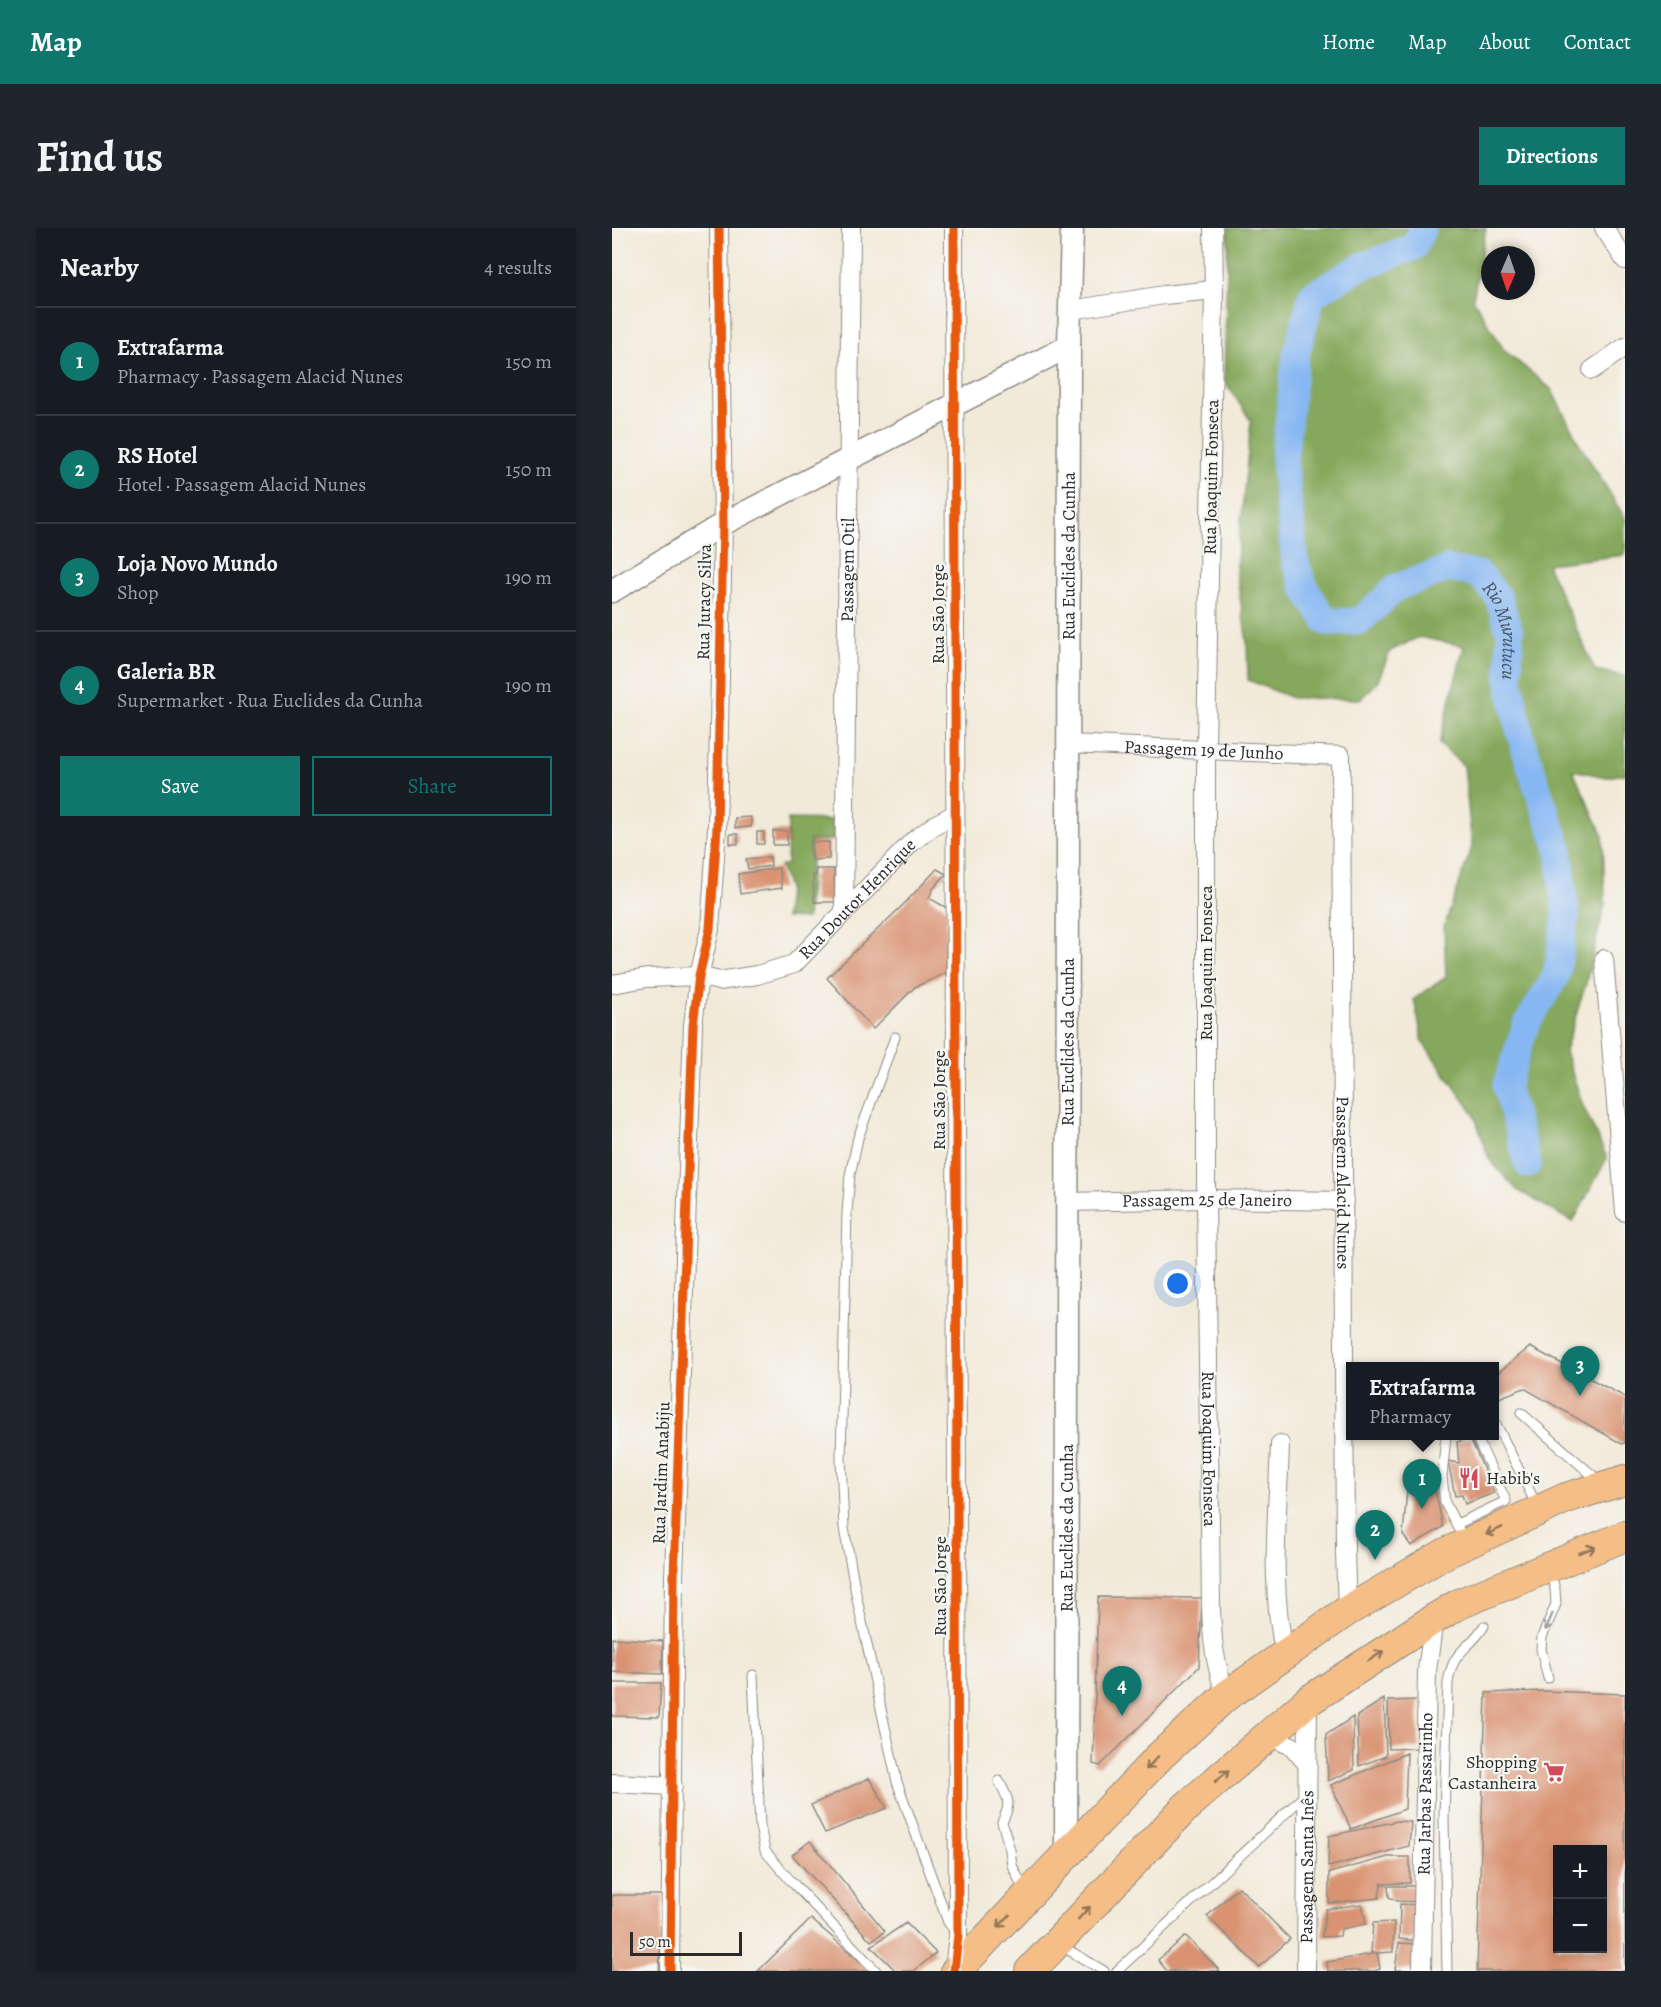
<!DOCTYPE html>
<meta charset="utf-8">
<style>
:root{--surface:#171b24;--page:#20242c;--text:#f1f3f6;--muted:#9ea1a6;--line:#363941;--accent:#0f766e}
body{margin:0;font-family:Alegreya,serif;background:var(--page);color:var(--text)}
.controls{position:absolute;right:18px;bottom:18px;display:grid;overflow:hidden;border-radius:0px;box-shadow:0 3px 9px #0003}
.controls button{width:54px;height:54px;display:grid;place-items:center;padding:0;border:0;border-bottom:2px solid var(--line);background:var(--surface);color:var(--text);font:30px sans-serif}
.compass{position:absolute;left:869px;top:18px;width:54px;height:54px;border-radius:50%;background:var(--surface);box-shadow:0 3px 9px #0003;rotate:182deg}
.scale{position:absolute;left:18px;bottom:15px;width:112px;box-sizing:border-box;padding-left:6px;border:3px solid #2b2b2b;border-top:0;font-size:16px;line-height:21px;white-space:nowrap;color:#2b2b2b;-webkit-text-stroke:4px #f6f6f2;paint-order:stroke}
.you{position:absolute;left:566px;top:1056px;width:21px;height:21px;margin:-15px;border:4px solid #fff;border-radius:50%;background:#1a73e8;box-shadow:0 0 0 9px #1a73e833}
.badge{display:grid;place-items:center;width:39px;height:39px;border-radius:50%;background:var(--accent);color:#fff;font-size:20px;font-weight:700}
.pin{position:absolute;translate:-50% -50px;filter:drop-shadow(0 2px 3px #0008)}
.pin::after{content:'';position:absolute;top:32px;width:21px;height:18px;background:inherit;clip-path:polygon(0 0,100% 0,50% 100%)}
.popup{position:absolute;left:734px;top:1134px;width:153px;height:78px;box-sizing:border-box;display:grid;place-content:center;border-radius:0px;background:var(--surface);filter:drop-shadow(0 2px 4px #0005);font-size:20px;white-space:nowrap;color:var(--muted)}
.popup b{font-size:22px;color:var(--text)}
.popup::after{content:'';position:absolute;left:50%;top:100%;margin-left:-12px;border:12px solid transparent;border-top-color:var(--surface)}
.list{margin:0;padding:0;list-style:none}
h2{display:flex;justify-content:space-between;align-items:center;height:78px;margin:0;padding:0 24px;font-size:26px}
h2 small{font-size:20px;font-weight:400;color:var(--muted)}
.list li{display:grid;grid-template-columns:39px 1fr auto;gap:18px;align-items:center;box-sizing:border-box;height:108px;padding:0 24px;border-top:2px solid var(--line)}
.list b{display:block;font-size:22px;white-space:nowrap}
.list p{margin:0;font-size:20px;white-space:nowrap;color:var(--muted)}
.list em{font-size:20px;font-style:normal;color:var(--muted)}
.actions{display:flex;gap:12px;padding:18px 24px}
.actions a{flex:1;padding:14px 0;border:2px solid var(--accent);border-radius:0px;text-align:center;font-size:21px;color:var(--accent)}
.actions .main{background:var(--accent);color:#fff}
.map{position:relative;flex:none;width:1013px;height:1743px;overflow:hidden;border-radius:0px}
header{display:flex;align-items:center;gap:36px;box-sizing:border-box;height:84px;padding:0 30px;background:var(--accent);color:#fff}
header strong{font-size:28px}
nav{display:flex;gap:33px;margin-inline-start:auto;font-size:21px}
.intro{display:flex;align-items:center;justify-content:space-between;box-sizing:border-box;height:144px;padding:0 36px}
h1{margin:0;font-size:42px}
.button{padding:15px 27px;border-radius:0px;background:var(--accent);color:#fff;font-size:21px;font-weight:700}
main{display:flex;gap:36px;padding:0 36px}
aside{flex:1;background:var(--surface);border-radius:0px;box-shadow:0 3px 9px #0003}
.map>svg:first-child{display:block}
</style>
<header>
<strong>Map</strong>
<nav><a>Home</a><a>Map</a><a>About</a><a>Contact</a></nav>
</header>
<div class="intro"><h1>Find us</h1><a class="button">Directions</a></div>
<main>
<aside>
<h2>Nearby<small>4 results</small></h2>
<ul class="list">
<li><span class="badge">1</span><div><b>Extrafarma</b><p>Pharmacy · Passagem Alacid Nunes</p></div><em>150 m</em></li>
<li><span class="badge">2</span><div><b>RS Hotel</b><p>Hotel · Passagem Alacid Nunes</p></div><em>150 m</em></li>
<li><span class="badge">3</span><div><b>Loja Novo Mundo</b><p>Shop</p></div><em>190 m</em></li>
<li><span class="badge">4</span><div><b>Galeria BR</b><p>Supermarket · Rua Euclides da Cunha</p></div><em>190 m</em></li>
</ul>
<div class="actions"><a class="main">Save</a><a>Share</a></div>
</aside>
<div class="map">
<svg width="1013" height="1743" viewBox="0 0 1013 1743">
<rect width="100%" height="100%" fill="#f6f6f2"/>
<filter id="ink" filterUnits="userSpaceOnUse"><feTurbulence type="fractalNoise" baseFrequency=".0167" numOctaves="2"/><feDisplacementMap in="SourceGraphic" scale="12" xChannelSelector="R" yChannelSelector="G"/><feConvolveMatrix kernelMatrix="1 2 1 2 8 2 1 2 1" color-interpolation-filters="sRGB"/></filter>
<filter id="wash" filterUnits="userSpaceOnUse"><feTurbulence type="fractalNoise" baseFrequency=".008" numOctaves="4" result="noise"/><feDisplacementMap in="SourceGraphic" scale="24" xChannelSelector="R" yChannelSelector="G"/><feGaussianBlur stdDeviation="1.35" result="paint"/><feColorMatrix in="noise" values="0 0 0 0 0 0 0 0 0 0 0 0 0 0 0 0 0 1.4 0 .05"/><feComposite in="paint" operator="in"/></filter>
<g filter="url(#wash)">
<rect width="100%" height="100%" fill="#f2ead9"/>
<!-- forest -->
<path fill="#85a85c" stroke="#586a44" stroke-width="1.5" d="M616 0H874L861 71 892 122 939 161 967 215 1013 290V327L935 336 983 442 1013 448V546L994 549 961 542 991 608 993 676 974 755 953 823 971 878 995 930 961 994 905 962 877 931 862 886 811 815 802 771 834 749 832 699 860 619 852 538 827 516 852 418 807 409 778 423 765 455 748 471 680 470 636 452 635 414 624 343 639 193 612 152Z
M176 591 221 592 222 612 198 613 199 638 195 691 173 690 176 660 168 638 175 636Z"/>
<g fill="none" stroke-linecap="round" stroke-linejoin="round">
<!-- river -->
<path stroke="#87b7f2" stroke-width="27" id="s1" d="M811 0 802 19 750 38 700 67 684 127 672 231 683 334 694 362 715 394 748 393 785 359 836 341 867 346 886 369 898 404 897 451 908 505 923 553 947 621 954 689 944 748 914 797 894 858 916 937"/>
</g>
<g id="blocks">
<!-- building -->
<path fill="#d99372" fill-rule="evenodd" d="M139 589V599L123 600V590Z
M161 603H175V617H161Z
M145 604H152V616H145Z
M118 606H126V616H118Z
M199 614H217V631L200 632Z
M158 629 159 638 136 641 134 631Z
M167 640 170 660 128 666 126 646Z
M204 641H222L223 674H202L201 647H204Z
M325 641 334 646 321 661 317 670 335 680 334 745 303 759 261 801 215 750 293 675Z
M918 1119 1013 1169V1215L1010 1216 912 1160 882 1172V1148Z
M858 1210 882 1265 853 1276 850 1267 843 1268 836 1233 847 1235 845 1214Z
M795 1262H823L831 1299 799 1318 791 1307Z
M486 1369 590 1370 587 1439 488 1538 481 1536Z
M0 1410 51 1413 50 1446 0 1444Z
M0 1455H49L47 1489 0 1488Z
M931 1463 1013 1466V1743H865L874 1465ZM945 1622H990V1720H945Z
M772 1471 774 1528 747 1538 745 1488Z
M806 1472 807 1520 777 1521 776 1473Z
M741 1489 742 1542 716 1553 714 1507Z
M795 1525 793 1581 739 1601 719 1557Z
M257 1550 275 1580 213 1605 199 1577Z
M785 1593 799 1594 797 1618 716 1639 717 1608Z
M198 1613 273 1703 259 1713 180 1627Z
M776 1629H798V1655L769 1656 767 1670 717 1675V1645Z
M776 1658H806V1674L786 1673 777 1669Z
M627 1659 678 1711 647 1739 595 1688Z
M0 1667H51L47 1743H0Z
M750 1676 754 1696 729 1701 728 1708 710 1709 714 1681Z
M788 1676 808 1677 807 1713 787 1711Z
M199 1691 257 1741 255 1743H146Z
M782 1694 781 1724 765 1725 768 1741 763 1743H716L715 1734 765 1725H759L761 1695Z
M294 1695 324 1725 302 1743H284L259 1718Z
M574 1708 608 1743H555L546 1732Z
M787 1715 805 1716V1742H783Z"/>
</g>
</g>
<g filter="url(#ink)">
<use href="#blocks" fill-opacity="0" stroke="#8e8a82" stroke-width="1.5"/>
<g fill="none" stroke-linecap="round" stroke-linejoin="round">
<defs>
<path id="service" d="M283 809 246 910 238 947 235 984 229 1231 232 1300 245 1371 285 1554 336 1694 344 1705
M909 1185 987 1253
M882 1192 925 1278
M834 1208 830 1249 833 1275 853 1313
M845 1296 894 1273 864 1208
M141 1447 148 1598 153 1623 179 1653 264 1743
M936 1450 929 1421 930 1409 944 1376 943 1361 938 1343
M387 1553C396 1570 400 1575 390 1594L398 1622 400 1637 413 1664
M448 1717 492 1743
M505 1743 693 1567
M835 1743 832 1590 836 1455C841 1420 856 1424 872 1398"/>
<g id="minor">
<path d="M342 0 346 1707 342 1743"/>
<path id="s2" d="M601 0 602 62 594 522V971L599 1379C600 1413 603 1436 614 1468"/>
<path d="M992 0 1013 32"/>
<path d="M459 82 552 67 602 62"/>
<path d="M980 142 1013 119"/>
<path id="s3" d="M456 516 729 528 733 1325 735 1383"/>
<path id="s4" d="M232 682 239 0"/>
<path d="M992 731 1013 984"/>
<path id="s5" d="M0 756 35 750 87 748 107 753 145 747 182 736 300 614 324 596 343 586"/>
<path id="s6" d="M455 974 594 971 732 973"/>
<path d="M668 1216C666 1284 657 1359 673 1426"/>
<path d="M656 1508 680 1518 696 1537"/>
<path d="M0 1555 61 1558"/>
<path d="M58 1743 62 1349 81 797 87 748 98 701 105 600 111 296 107 0"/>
<path id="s7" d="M694 1743 696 1473"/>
<path id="s8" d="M810 1743 815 1443 822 1391"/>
</g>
<g id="tertiary">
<path d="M0 363 111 296 457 118"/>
<path id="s9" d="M454 1628 457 118 460 0"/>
</g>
<path id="trunk" d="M344 1743 548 1528 614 1468 735 1383 834 1325 954 1270 1013 1252
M418 1743 574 1579 696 1473 822 1391 847 1376 1013 1308"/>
</defs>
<!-- service casing -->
<use href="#service" stroke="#8e8a82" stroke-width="11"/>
<!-- minor casing -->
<use href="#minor" stroke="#8e8a82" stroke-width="20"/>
<!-- tertiary casing -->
<use href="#tertiary" stroke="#8e8a82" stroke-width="25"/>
<!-- trunk casing -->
<use href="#trunk" stroke="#8e8a82" stroke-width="32"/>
<!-- service -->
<use href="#service" stroke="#fff" stroke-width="9"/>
<!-- minor -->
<use href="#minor" stroke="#fff" stroke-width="18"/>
<!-- tertiary -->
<use href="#tertiary" stroke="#fff" stroke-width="22"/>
<!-- trunk -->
<use href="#trunk" stroke="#f6be87" stroke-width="30"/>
<defs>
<path id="cycleway" d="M342 0 346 1707 342 1743
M58 1743 62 1349 81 797 87 748 98 701 105 600 111 296 107 0"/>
</defs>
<!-- cycleway casing -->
<use href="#cycleway" stroke="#f6f6f2" stroke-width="13"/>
<!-- cycleway -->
<use href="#cycleway" stroke="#e8590c" stroke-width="9"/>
</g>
<!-- one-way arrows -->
<defs><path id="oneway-shaft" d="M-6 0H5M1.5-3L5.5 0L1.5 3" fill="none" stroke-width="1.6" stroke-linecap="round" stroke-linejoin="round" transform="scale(1.5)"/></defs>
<g stroke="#907459">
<use href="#oneway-shaft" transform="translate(882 1303) rotate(156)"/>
<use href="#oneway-shaft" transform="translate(975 1322) rotate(-21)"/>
<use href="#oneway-shaft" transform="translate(764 1428) rotate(-33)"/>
<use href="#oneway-shaft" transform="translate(540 1535) rotate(133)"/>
<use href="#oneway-shaft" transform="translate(610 1548) rotate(-41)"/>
<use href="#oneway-shaft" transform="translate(472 1685) rotate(-47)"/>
<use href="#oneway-shaft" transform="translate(392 1693) rotate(134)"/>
</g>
<use stroke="#a0a0a0" href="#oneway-shaft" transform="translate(937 1394) rotate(113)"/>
</g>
<!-- icons -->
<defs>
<symbol id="restaurant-bare" viewBox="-9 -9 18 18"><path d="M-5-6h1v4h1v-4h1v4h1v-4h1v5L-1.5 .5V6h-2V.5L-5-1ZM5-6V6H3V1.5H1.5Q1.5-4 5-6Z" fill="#d1495b" stroke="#f6f6f2" stroke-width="2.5" paint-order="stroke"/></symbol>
<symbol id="supermarket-bare" viewBox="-9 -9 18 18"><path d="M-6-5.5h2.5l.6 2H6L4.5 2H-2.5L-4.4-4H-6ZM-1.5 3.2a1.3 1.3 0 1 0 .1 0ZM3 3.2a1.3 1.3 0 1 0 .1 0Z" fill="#d1495b" stroke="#f6f6f2" stroke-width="2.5" paint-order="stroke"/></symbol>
</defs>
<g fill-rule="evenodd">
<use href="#restaurant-bare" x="842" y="1235" width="30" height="30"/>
<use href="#supermarket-bare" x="927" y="1529" width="30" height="30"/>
</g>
<g text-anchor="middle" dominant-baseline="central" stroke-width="4.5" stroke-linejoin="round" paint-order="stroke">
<!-- street labels -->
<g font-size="18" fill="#2b2b2b" stroke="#f6f6f2">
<text transform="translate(599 249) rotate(-89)">Rua Joaquim Fonseca</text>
<text stroke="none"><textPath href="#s9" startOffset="1300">Rua Euclides da Cunha</textPath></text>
<text stroke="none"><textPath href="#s4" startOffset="340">Passagem Otil</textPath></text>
<text transform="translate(92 374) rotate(-89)">Rua Juracy Silva</text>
<text transform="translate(326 386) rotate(-90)">Rua São Jorge</text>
<text stroke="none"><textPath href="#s3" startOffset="136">Passagem 19 de Junho</textPath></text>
<text stroke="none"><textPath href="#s5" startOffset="276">Rua Doutor Henrique</textPath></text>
<text transform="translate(594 735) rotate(-90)">Rua Joaquim Fonseca</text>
<text stroke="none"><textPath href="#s9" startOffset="814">Rua Euclides da Cunha</textPath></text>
<text transform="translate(327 872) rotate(-90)">Rua São Jorge</text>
<text stroke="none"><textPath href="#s3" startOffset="700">Passagem Alacid Nunes</textPath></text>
<text stroke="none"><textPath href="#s6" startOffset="140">Passagem 25 de Janeiro</textPath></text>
<text stroke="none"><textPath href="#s2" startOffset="1221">Rua Joaquim Fonseca</textPath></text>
<text transform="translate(49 1245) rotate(-88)">Rua Jardim Anabiju</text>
<text stroke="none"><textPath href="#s9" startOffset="328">Rua Euclides da Cunha</textPath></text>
<text transform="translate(328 1358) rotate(-90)">Rua São Jorge</text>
<text stroke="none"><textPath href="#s8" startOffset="177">Rua Jarbas Passarinho</textPath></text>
<text stroke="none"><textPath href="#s7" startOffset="104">Passagem Santa Inês</textPath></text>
</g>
<!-- poi labels -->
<g font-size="18" fill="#2b2b2b" stroke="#f6f6f2" text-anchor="start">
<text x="874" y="1250">Habib's</text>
<text x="925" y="1534" text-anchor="end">Shopping<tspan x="925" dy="21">Castanheira</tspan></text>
</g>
<!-- water labels -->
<g font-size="20" font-style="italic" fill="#475567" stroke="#f6f6f2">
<text stroke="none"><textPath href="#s1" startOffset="705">Rio Murutucu</textPath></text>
</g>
</g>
</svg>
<div class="controls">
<button>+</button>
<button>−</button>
</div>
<svg class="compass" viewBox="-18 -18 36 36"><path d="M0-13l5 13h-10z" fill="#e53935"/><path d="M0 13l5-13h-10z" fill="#9ea1a6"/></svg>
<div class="scale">50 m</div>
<div class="you"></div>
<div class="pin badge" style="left:810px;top:1281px">1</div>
<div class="popup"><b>Extrafarma</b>Pharmacy</div>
<div class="pin badge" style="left:763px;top:1332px">2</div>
<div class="pin badge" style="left:968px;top:1168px">3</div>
<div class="pin badge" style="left:510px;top:1488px">4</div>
</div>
</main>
